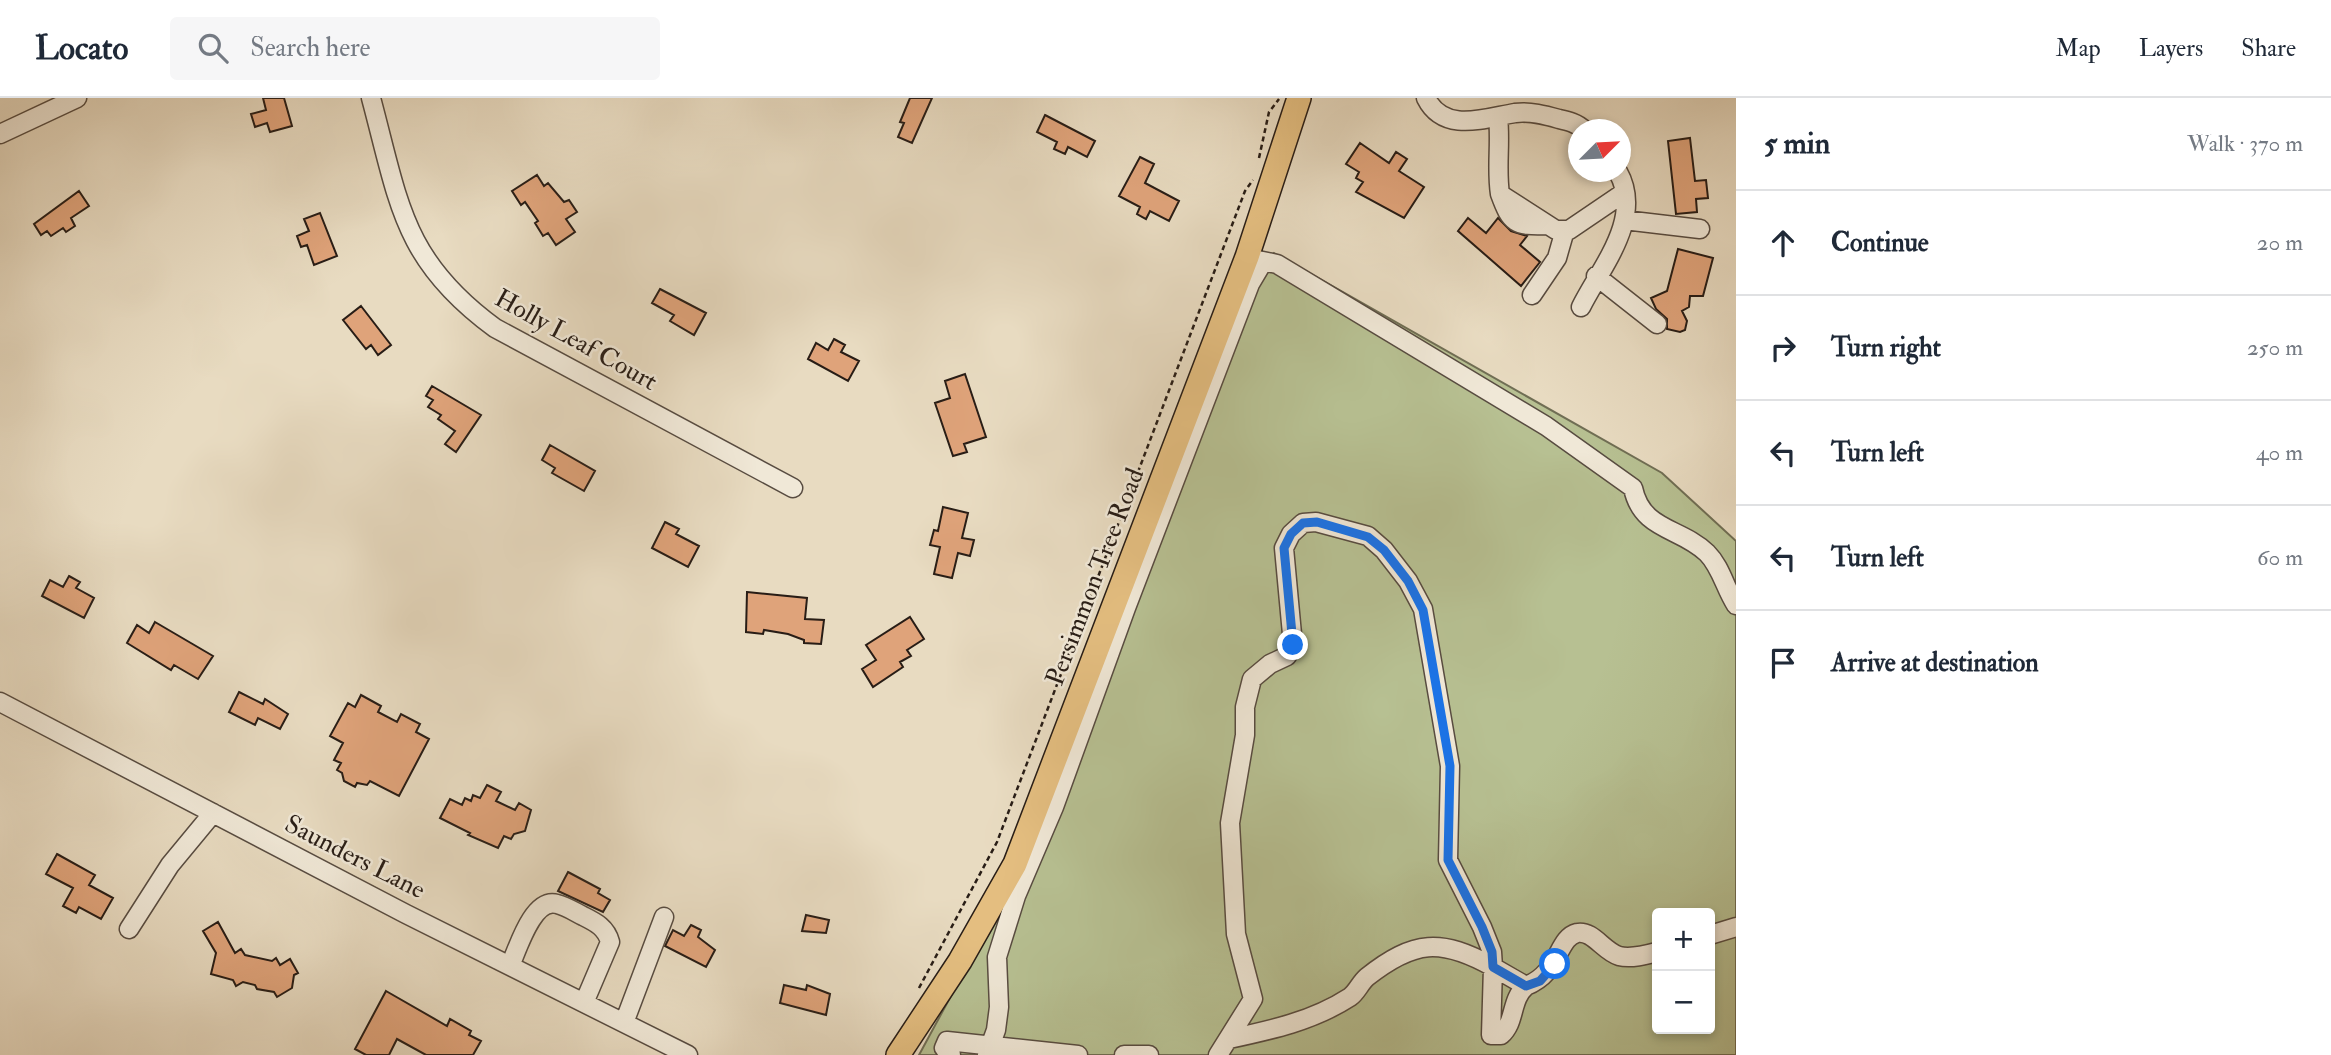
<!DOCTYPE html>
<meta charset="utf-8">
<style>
:root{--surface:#fff;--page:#f6f6f7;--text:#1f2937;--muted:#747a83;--line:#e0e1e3}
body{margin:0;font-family:"IM FELL Double Pica",serif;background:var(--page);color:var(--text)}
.controls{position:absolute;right:21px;bottom:21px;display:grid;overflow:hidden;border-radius:7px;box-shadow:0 4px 10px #0003}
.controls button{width:63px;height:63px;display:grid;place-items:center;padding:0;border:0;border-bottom:2px solid var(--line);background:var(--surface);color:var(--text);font:35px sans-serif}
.compass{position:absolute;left:1568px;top:21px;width:63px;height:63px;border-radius:50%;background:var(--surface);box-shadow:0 4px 10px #0003;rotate:66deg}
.stop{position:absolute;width:21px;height:21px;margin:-16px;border:5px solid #1a73e8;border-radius:50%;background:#fff}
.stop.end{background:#1a73e8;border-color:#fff;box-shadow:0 2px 7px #0008}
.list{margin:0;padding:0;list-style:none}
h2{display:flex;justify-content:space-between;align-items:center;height:91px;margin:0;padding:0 28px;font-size:30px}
h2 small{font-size:23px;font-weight:400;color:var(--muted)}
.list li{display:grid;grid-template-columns:46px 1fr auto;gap:21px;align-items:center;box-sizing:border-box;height:105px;padding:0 28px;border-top:2px solid var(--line)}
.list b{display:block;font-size:26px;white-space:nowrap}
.list em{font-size:23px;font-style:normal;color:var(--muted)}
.icon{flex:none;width:38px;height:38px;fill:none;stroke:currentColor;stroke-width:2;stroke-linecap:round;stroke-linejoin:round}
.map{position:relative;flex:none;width:1736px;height:957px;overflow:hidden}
header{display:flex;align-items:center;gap:42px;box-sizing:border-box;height:98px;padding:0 35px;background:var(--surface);border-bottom:2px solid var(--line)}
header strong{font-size:33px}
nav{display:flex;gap:38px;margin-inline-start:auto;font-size:24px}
.search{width:490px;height:63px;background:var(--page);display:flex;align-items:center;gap:18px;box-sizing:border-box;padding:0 24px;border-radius:7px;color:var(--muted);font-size:26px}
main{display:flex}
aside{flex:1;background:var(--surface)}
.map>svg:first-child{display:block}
</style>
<header>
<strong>Locato</strong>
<div class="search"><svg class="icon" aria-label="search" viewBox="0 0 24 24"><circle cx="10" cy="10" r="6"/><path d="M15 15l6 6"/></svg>Search here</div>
<nav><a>Map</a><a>Layers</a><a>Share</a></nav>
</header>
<main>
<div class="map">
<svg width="1736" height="957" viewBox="0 0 1736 957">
<rect width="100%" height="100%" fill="#e8dbc1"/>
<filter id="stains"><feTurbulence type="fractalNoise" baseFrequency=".00286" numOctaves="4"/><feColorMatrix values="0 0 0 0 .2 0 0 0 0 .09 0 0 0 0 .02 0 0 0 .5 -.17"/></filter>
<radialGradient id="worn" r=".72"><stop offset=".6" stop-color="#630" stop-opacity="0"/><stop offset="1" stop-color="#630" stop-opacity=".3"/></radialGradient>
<!-- green -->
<path fill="#b7c092" stroke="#706e54" stroke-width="2" fill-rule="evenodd" d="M1274 155 1662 375 1736 443V957H919L1024 763 1247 173ZM1657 815H1710V931H1657Z"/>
<!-- building -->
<path fill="#dfa37a" stroke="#281d16" stroke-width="2" d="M263 0H284L292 28 270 34 267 25 255 29 251 16 266 12Z
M910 0H932L912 45 898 39 904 25 900 24Z
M1045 17 1095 43 1087 59 1068 49 1065 56 1054 51 1057 44 1037 34Z
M1690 40 1695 83 1706 82 1708 100 1696 101 1697 114 1676 116 1668 43Z
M1360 45 1389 65 1396 54 1407 61 1399 73 1424 89 1404 120 1356 94 1363 84 1356 80 1359 74 1346 66Z
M1140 59 1154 66 1145 85 1179 103 1169 123 1150 113 1146 121 1137 116 1140 109 1119 98Z
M537 77 544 88 548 85 564 104 569 102 577 114 566 121 575 134 556 147 548 135 543 138 535 125 538 123 525 104 521 107 512 93Z
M79 93 89 108 71 120 75 128 66 134 63 130 51 138 47 133 41 137 34 126Z
M320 115 337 158 314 167 307 147 301 149 297 138 309 133 304 121Z
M1468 120 1486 135 1498 120 1511 133 1527 138 1520 147 1540 164 1521 188 1458 133Z
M1678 151 1713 160 1703 198H1690L1689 209 1682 213 1687 223 1685 232 1680 234 1667 231V221L1656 211 1651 200 1667 193Z
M660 191 706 215 694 237 670 223 674 217 652 205Z
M361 208 391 247 378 257 371 247 366 251 343 222Z
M834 241 845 247 841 254 859 263 848 283 808 261 816 245 828 252Z
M965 276 986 339 964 346 967 354 953 358 935 305 950 300 945 283Z
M432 288 481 317 456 354 445 346 455 333 438 321 441 317 428 309 433 302 426 298Z
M550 347 595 373 584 393 552 375 555 370 542 362Z
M943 409 968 415 962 440 974 442 970 458 958 455 952 480 934 476 940 449 930 447 934 432 938 433Z
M665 424 679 431 676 436 699 448 688 469 652 450Z
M69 478 80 484 76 490 94 500 84 520 42 498 50 482 63 489Z
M747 494 807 500 805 521 824 522 821 546 804 545V542L788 536 764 532 763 536 746 534Z
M910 519 924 541 907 552 911 558 900 564 903 569 873 589 862 571 876 562 866 547Z
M155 524 213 558 198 581 174 567 171 572 127 545 137 527 149 535Z
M239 594 263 606 265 601 288 616 280 631 258 620 255 627 229 614Z
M361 597 381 608 378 614 397 624 401 616 420 626 416 634 429 641 399 698 370 683 367 687 357 685 355 689 344 683 342 675 337 672 341 665 334 662 343 645 330 638 348 605 355 609Z
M487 687 501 694 496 703 515 712 519 705 531 712 525 733 514 736 511 741 504 738 498 750 468 737 470 735 440 720 450 701 462 707 465 700 471 703 473 697 480 700Z
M57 756 95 777 89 787 113 800 101 821 79 809 76 815 63 808 73 790 46 776Z
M568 774 600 791 598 795 610 802 603 814 558 793Z
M806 817 829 822 826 835 802 833Z
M218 824 235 855 241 851 245 857 272 863 276 860 280 867 290 861 298 875 294 877 292 890 277 899 274 894 257 891 255 887 243 884 236 888 233 882 211 876 216 855 203 833Z
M691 827 701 832 698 839 715 852 706 869 665 848 673 832 684 838Z
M784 887 806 892 807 887 830 896 826 917 780 905Z
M386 893 447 928 450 921 471 933 469 937 481 943 473 957H426L397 941 389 957H366L355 951Z"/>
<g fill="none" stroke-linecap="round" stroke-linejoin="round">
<defs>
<path id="minor" d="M371 0C399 104 402 162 495 230L793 390
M1426 0C1444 36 1485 20 1515 15 1530 13 1545 17 1559 21 1568 23 1577 25 1584 32
M1498 19C1501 45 1496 70 1500 96L1556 132H1569L1625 94
M0 36 77 0
M1500 96C1511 126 1515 128 1547 127
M1624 122 1700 131
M1253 161 1277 166 1546 328 1633 390C1642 433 1680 429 1707 455 1721 469 1725 490 1736 507
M1596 178 1657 226
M1532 197 1557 160 1565 132
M1581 209C1601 169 1644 120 1618 74
M0 604 406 816 688 957
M129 831 170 767 213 715
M1710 837 1736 829
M510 868C518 850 533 799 557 806 566 808 575 814 583 818 595 824 606 829 610 844L584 905
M1493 869 1526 888C1560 875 1557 840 1577 835 1593 832 1603 853 1619 858 1631 861 1646 857 1657 854
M1493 869 1491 937H1501C1516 924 1510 902 1526 888
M624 925 664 819
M951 957 944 950 947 943 1078 957
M987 957 996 932 999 909 997 859 1016 798 1054 709 1126 510 1250 186 1263 164
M1124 957H1149
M1218 957 1253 901 1236 836 1230 725 1245 637V609L1252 581 1270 566 1287 558 1293 547 1284 450 1291 436 1303 425 1316 424 1368 438 1384 452 1408 483 1423 511 1450 668 1448 762 1482 829 1492 854 1493 869C1441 840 1414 842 1367 879 1360 885 1357 894 1350 899 1313 923 1271 932 1229 941"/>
<path id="major" d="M898 957 960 863 1015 766 1247 159 1299 0"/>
</defs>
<!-- minor casing -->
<use href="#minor" stroke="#584c41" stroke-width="21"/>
<!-- major casing -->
<use href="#major" stroke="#281d16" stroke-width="26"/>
<!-- path -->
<path stroke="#281d16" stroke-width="2.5" stroke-dasharray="5 3.5" stroke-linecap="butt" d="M1259 60 1269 14 1279 1
M919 890 997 744 1245 93 1253 82"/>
<!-- minor -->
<use href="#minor" stroke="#f0e8d7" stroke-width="18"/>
<!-- major -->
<use href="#major" stroke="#e4be80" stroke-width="23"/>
</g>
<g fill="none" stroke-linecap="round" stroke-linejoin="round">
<!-- route -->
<path stroke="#1a73e8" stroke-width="9" d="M1293 547 1284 450 1291 436 1303 425 1317 424 1368 439 1384 452 1408 483 1423 512 1450 668 1448 762 1482 829 1492 854 1493 869 1526 888 1540 883 1555 866"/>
</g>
<g text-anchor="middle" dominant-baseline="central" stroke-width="5" stroke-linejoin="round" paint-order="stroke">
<!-- street labels -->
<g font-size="26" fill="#281d16" stroke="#f0e8d7">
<text transform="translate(576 242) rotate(29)">Holly Leaf Court</text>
<text transform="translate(1095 479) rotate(-69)">Persimmon Tree Road</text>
<text transform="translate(355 759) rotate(27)">Saunders Lane</text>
</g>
</g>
<rect width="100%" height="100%" filter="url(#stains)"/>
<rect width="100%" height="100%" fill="url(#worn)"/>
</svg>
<div class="controls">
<button>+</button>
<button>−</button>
</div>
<svg class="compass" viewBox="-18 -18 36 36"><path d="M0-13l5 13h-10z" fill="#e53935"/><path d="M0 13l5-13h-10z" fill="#747a83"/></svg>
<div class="stop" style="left:1555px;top:866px"></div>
<div class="stop end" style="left:1293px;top:547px"></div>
</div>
<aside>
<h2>5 min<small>Walk · 370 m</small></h2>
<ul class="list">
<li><svg class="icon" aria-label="ahead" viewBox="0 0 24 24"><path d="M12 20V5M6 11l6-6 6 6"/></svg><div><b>Continue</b></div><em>20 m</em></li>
<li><svg class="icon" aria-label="right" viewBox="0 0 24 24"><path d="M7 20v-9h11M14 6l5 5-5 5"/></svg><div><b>Turn right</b></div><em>250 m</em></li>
<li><svg class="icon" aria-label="left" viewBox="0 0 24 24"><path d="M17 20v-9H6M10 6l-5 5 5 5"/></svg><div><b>Turn left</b></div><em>40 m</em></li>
<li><svg class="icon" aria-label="left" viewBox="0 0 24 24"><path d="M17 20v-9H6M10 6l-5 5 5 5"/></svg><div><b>Turn left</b></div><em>60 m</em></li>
<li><svg class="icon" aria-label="arrive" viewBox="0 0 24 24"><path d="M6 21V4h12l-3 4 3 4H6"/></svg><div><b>Arrive at destination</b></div></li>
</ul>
</aside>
</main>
